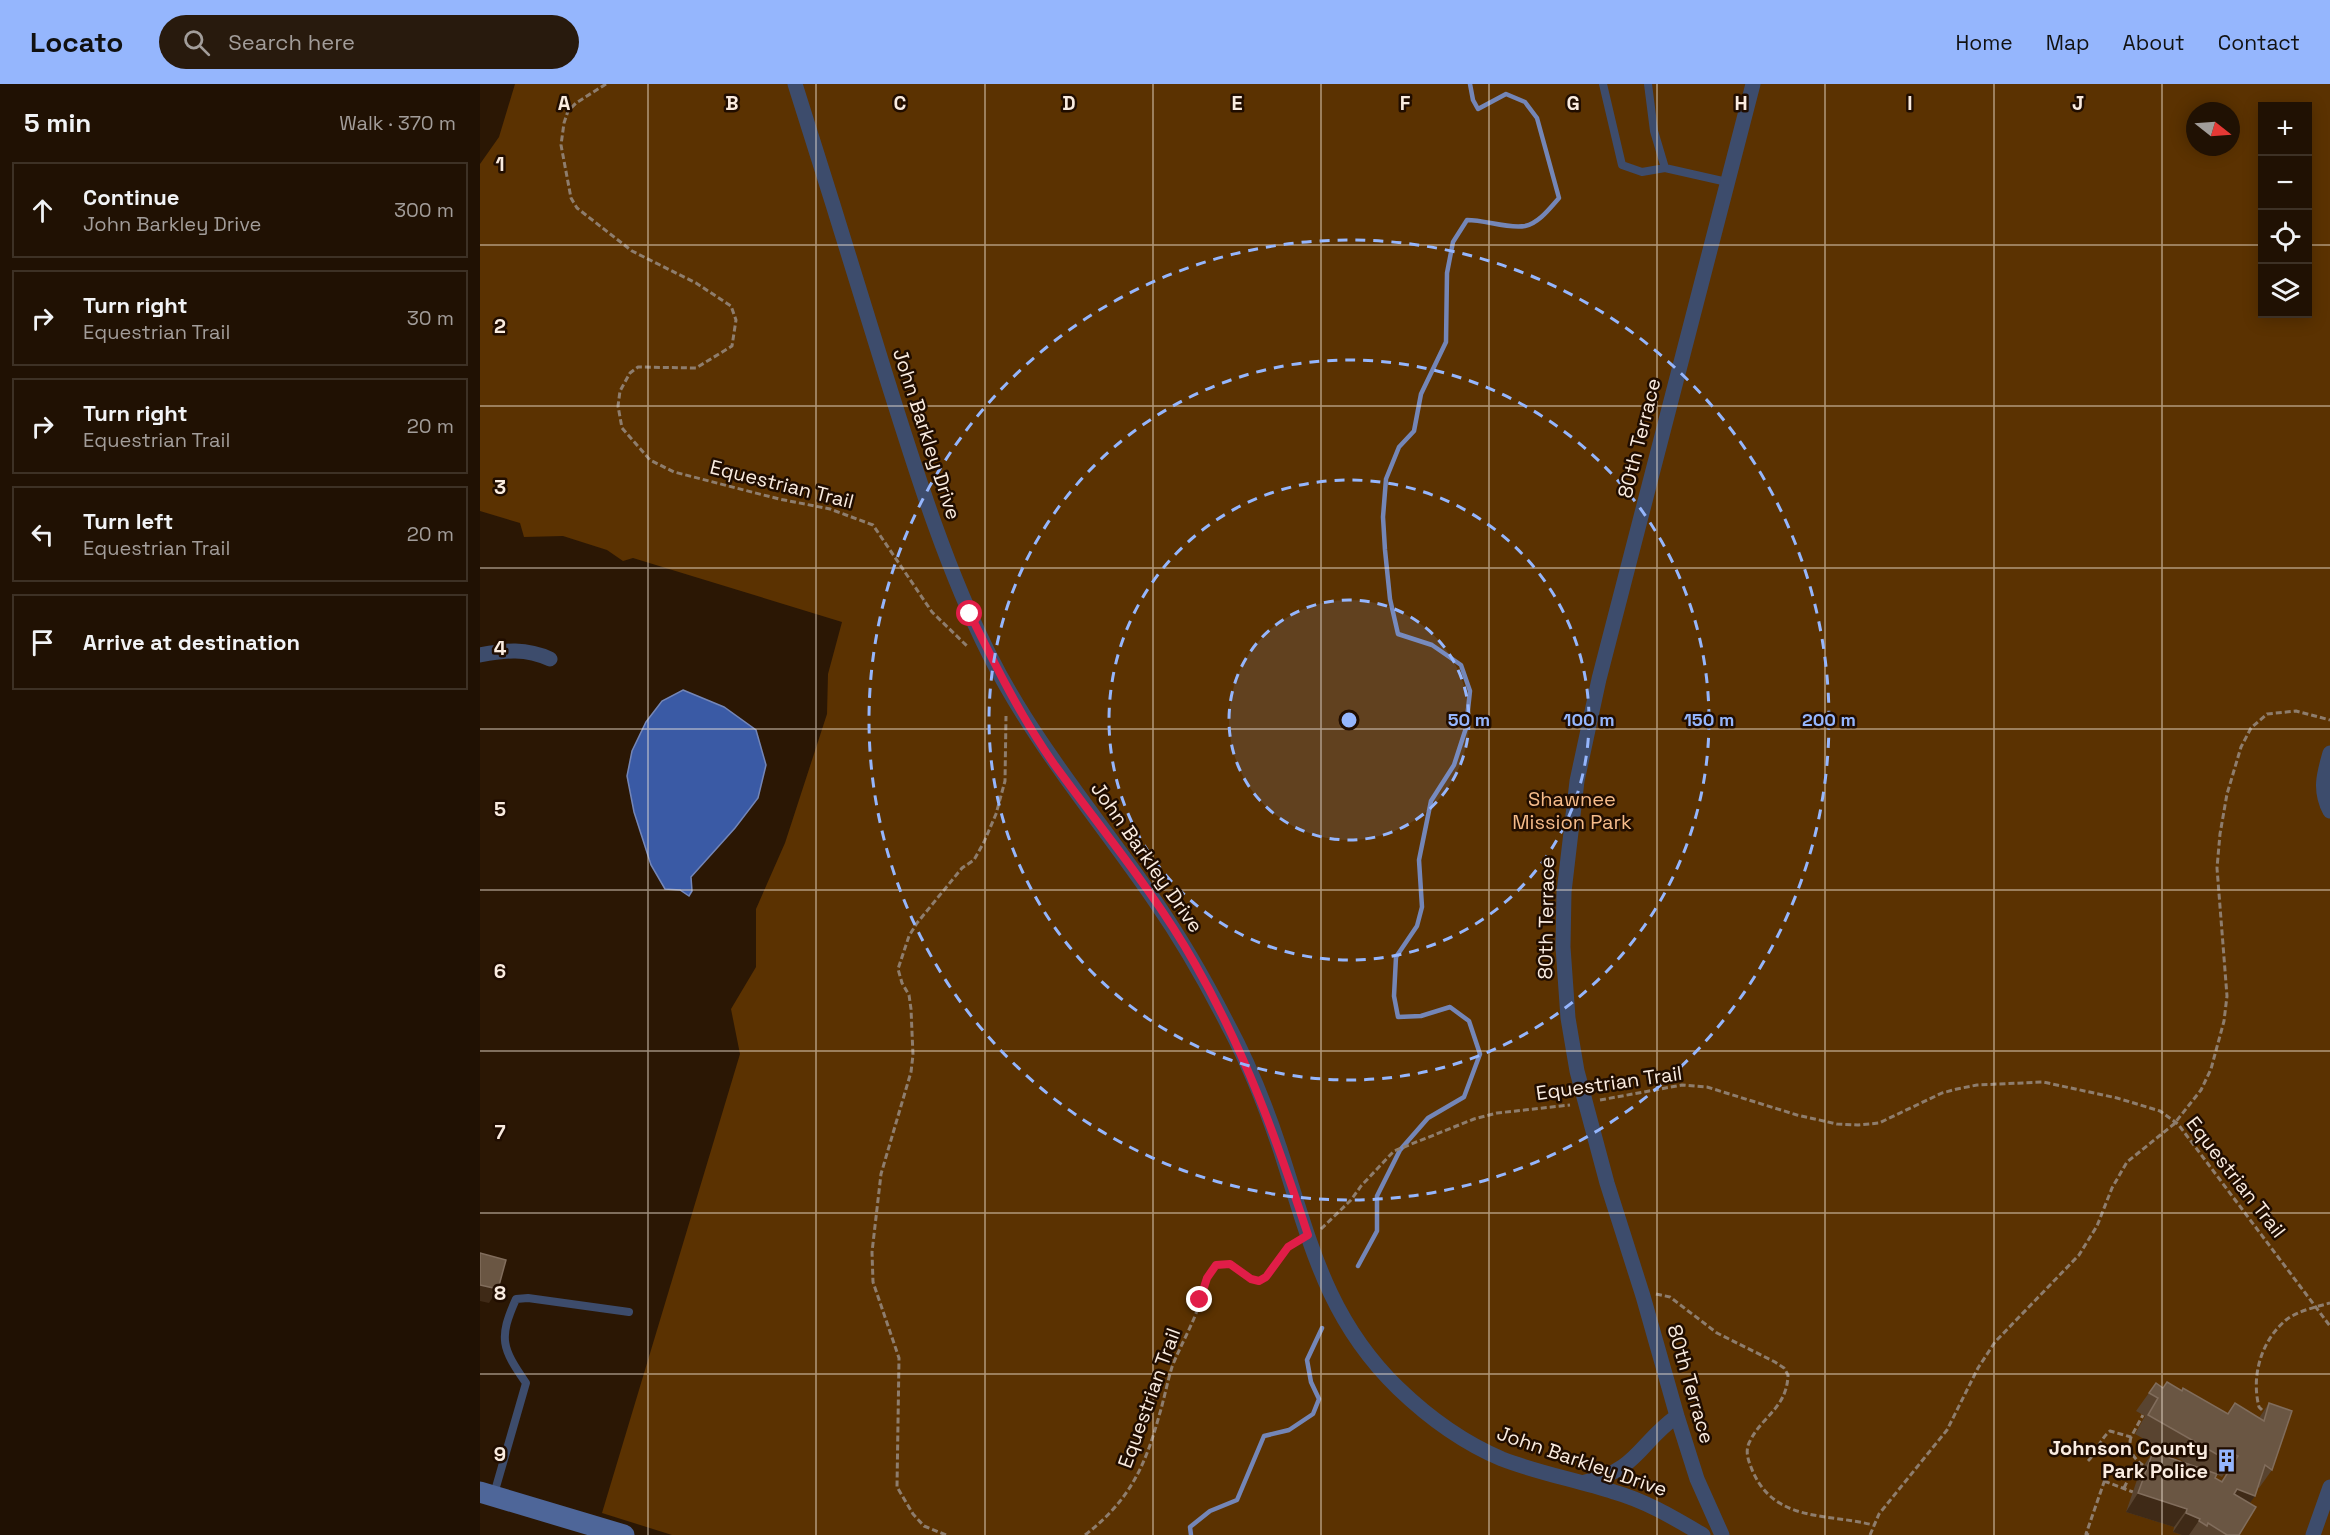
<!DOCTYPE html>
<meta charset="utf-8">
<style>
:root{--surface:#201103;--page:#281a0d;--text:#f1f3f6;--muted:#a29d9a;--line:#3d3125;--accent:#95b6fd}
body{margin:0;font-family:"Space Grotesk",sans-serif;background:var(--page);color:var(--text)}
.controls{position:absolute;right:18px;top:18px;display:grid;overflow:hidden;border-radius:0px;box-shadow:0 3px 15px #0003}
.controls button{width:54px;height:54px;display:grid;place-items:center;padding:0;border:0;border-bottom:2px solid var(--line);background:var(--surface);color:var(--text);font:30px sans-serif}
.compass{position:absolute;left:1706px;top:18px;width:54px;height:54px;border-radius:50%;background:var(--surface);box-shadow:0 3px 15px #0003;rotate:107deg}
.stop{position:absolute;width:18px;height:18px;margin:-14px;border:4px solid #e11d48;border-radius:50%;background:#fff}
.stop.end{background:#e11d48;border-color:#fff;box-shadow:0 2px 6px #0008}
.list{margin:0;padding:0;list-style:none}
h2{display:flex;justify-content:space-between;align-items:center;height:78px;margin:0;padding:0 24px;font-size:26px}
h2 small{font-size:20px;font-weight:400;color:var(--muted)}
.list li{display:grid;grid-template-columns:39px 1fr auto;gap:18px;align-items:center;box-sizing:border-box;height:96px;margin:0 12px 12px;padding:0 12px;border:2px solid var(--line);border-radius:0px}
.list b{display:block;font-size:22px;white-space:nowrap}
.list p{margin:0;font-size:20px;white-space:nowrap;color:var(--muted)}
.list em{font-size:20px;font-style:normal;color:var(--muted)}
.icon{flex:none;width:33px;height:33px;fill:none;stroke:currentColor;stroke-width:2;stroke-linecap:round;stroke-linejoin:round}
.map{position:relative;flex:none;width:1850px;height:1451px;overflow:hidden}
header{display:flex;align-items:center;gap:36px;box-sizing:border-box;height:84px;padding:0 30px;background:var(--accent);color:#111}
header strong{font-size:28px}
nav{display:flex;gap:33px;margin-inline-start:auto;font-size:21px}
.search{width:420px;height:54px;background:var(--page);display:flex;align-items:center;gap:15px;box-sizing:border-box;padding:0 21px;border-radius:33px;color:var(--muted);font-size:22px}
main{display:flex}
aside{flex:1;background:var(--surface)}
.map>svg:first-child{display:block}
</style>
<header>
<strong>Locato</strong>
<div class="search"><svg class="icon" aria-label="search" viewBox="0 0 24 24"><circle cx="10" cy="10" r="6"/><path d="M15 15l6 6"/></svg>Search here</div>
<nav><a>Home</a><a>Map</a><a>About</a><a>Contact</a></nav>
</header>
<main>
<aside>
<h2>5 min<small>Walk · 370 m</small></h2>
<ul class="list">
<li><svg class="icon" aria-label="ahead" viewBox="0 0 24 24"><path d="M12 20V5M6 11l6-6 6 6"/></svg><div><b>Continue</b><p>John Barkley Drive</p></div><em>300 m</em></li>
<li><svg class="icon" aria-label="right" viewBox="0 0 24 24"><path d="M7 20v-9h11M14 6l5 5-5 5"/></svg><div><b>Turn right</b><p>Equestrian Trail</p></div><em>30 m</em></li>
<li><svg class="icon" aria-label="right" viewBox="0 0 24 24"><path d="M7 20v-9h11M14 6l5 5-5 5"/></svg><div><b>Turn right</b><p>Equestrian Trail</p></div><em>20 m</em></li>
<li><svg class="icon" aria-label="left" viewBox="0 0 24 24"><path d="M17 20v-9H6M10 6l-5 5 5 5"/></svg><div><b>Turn left</b><p>Equestrian Trail</p></div><em>20 m</em></li>
<li><svg class="icon" aria-label="arrive" viewBox="0 0 24 24"><path d="M6 21V4h12l-3 4 3 4H6"/></svg><div><b>Arrive at destination</b></div></li>
</ul>
</aside>
<div class="map">
<svg width="1850" height="1451" viewBox="0 0 1850 1451">
<rect width="100%" height="100%" fill="#2b1704"/>
<!-- green -->
<path fill="#5b3201" fill-rule="evenodd" d="M35 0H1850V1451H192L122 1429 260 970 251 925 276 883V825L305 759 347 630 348 590 362 538 153 474 143 477 127 466 83 452 44 453 40 439 0 427V80L19 53ZM1782 22H1828V230H1782ZM1715 27H1751V63H1715Z"/>
<!-- water -->
<path fill="#3a5aa5" stroke="#7486b7" stroke-width="1.5" d="M203 606 244 623 276 646 286 681 278 714 255 744 211 793 212 807 209 812 200 806 185 805 171 781 154 728 147 692 152 667 166 638 182 617Z"/>
<g fill="none" stroke-linecap="round" stroke-linejoin="round">
<!-- stream -->
<path stroke="#7486b7" stroke-width="4.5" d="M878 1182 897 1147V1112L920 1066 948 1034 984 1013 1000 970 989 937 970 923 941 932 918 933 914 912 916 873 937 842 942 823 939 776 951 717 974 681 986 644 990 607 981 581 952 561 918 550 910 515 905 466 903 433 906 395 919 363 934 347 941 310 966 258 967 189 973 158 987 136C1006 136 1027 145 1045 142 1059 139 1070 124 1079 114L1057 34 1045 18 1026 10 998 25 993 16 990 0
M711 1451 710 1443 730 1427 757 1416 784 1352 809 1346 833 1330 839 1315 831 1298 827 1276 842 1244"/>
<!-- path -->
<path stroke="#8e7d6d" stroke-width="3" stroke-dasharray="6 3" stroke-linecap="butt" d="M126 0 96 19 88 27 84 39 81 61 91 114 97 124 152 167 216 199 251 222 256 236 252 262 216 284 158 283 150 289 140 307 138 322 142 344 170 376 194 388 299 415 350 425 393 441 452 528 487 562
M1120 1016 1202 1001 1227 1003 1317 1031 1357 1040 1378 1041 1399 1039 1462 1009 1477 1005 1497 1001 1563 998 1637 1014 1680 1027 1698 1040 1850 1242
M841 1145 871 1116 881 1102 914 1067 994 1035 1017 1029 1090 1021
M1176 1210 1190 1213 1237 1249 1295 1278 1304 1284 1308 1291C1307 1324 1282 1332 1270 1357 1264 1368 1269 1378 1273 1388 1296 1439 1348 1429 1393 1441
M1782 1326 1779 1323C1771 1292 1781 1257 1806 1236 1817 1227 1836 1223 1850 1219
M1651 1353C1647 1366 1655 1377 1666 1383
M1608 1377C1617 1368 1620 1355 1630 1347L1651 1353 1663 1331
M1624 1397 1653 1408
M1644 1404 1652 1387 1659 1379
M466 1451 444 1442 433 1430 417 1403 419 1274 393 1198 392 1168 401 1090 431 988 433 971 431 925 429 911 422 899 418 885 429 852 437 839 482 784 494 776 504 758 516 730 525 697 526 632
M605 1451C649 1417 665 1383 679 1332 684 1316 687 1299 692 1283 699 1265 708 1249 715 1232 722 1214 724 1197 736 1181L750 1180C758 1184 766 1193 774 1195 788 1200 803 1167 814 1158
M1390 1451 1399 1430 1467 1346 1498 1284 1515 1258 1599 1171 1617 1142 1632 1104 1647 1078 1694 1040 1721 1006 1731 985 1744 937 1747 912 1737 784 1740 750 1747 710 1761 663 1771 644 1787 630 1816 627 1850 636
M1609 1451 1606 1450 1631 1378"/>
<!-- lane -->
<path stroke="#3d4c6c" stroke-width="8" d="M1123 0 1142 81 1162 88 1185 84 1247 98
M1168 0 1174 47 1185 84
M14 1410 46 1299C22 1264 18 1255 36 1215L48 1214 149 1228"/>
<!-- street -->
<path stroke="#3d4c6c" stroke-width="15" d="M315 0C346 97 376 195 406 292 436 387 465 482 509 570 554 660 619 735 675 817 702 856 726 898 748 941 769 980 786 1023 800 1065 830 1157 846 1234 918 1304 947 1332 984 1359 1022 1375 1058 1389 1097 1396 1134 1408 1166 1417 1194 1434 1223 1451
M0 571C25 566 46 564 70 575
M1850 669C1844 690 1839 706 1850 727
M1105 1398C1158 1386 1159 1359 1197 1332
M1242 1451 1217 1395 1197 1332 1163 1212 1127 1099 1097 987 1088 934 1083 863 1084 808 1097 697 1119 595 1273 0
M1833 1451 1850 1403"/>
<!-- secondary -->
<path stroke="#4e6699" stroke-width="21" d="M0 1408 144 1451"/>
</g>
<!-- wall -->
<path fill="#594430" fill-rule="evenodd" d="M1687 1298 1701 1307 1703 1304 1747 1330 1755 1319 1779 1334 1789 1319 1792 1386 1779 1404 1777 1403 1775 1412 1769 1419 1759 1451H1702L1693 1448 1694 1443 1646 1428 1660 1387 1673 1368 1710 1381 1655 1350 1665 1332 1656 1327 1676 1299 1683 1304ZM1736 1390 1742 1393 1744 1390 1746 1391 1741 1397 1735 1394Z"/>
<!-- shaded-wall -->
<path fill="#3f2a17" d="M0 1201 18 1205 9 1219 0 1217Z
M1757 1405 1775 1412 1762 1430 1744 1423Z
M1658 1409 1707 1425 1694 1443 1646 1428Z
M1706 1429 1720 1435 1709 1451H1702L1693 1448Z"/>
<!-- building -->
<path fill="#6a5643" stroke="#816d5c" stroke-width="1.5" d="M0 1169 26 1176 18 1205 0 1201Z
M1687 1298 1702 1307 1703 1304 1748 1330 1755 1319 1784 1337 1789 1319 1812 1327 1792 1386 1785 1381 1775 1412 1757 1405 1754 1410 1776 1423 1759 1451H1747L1728 1439 1727 1442 1719 1437 1720 1435 1706 1429 1707 1425 1658 1409 1673 1368 1737 1390 1735 1394 1742 1398 1758 1372 1756 1371 1755 1375 1747 1371 1745 1375 1668 1331 1678 1314 1669 1309 1676 1299 1683 1304Z"/>
<g fill="none" stroke-linecap="round" stroke-linejoin="round">
<!-- route -->
<path stroke="#e11d48" stroke-width="8" d="M490 530C515 581 541 633 574 680 622 746 675 809 715 880 766 969 796 1054 828 1151L808 1163 786 1193 779 1197 771 1195 750 1180 736 1181 727 1194 720 1216"/>
</g>
<!-- grid -->
<path fill="none" stroke="#faece0" stroke-width="1.5" stroke-opacity="0.55" d="M168 0V1451M336 0V1451M505 0V1451M673 0V1451M841 0V1451M1009 0V1451M1177 0V1451M1345 0V1451M1514 0V1451M1682 0V1451M0 161H1782M1828 161H1850M0 322H1850M0 484H1850M0 645H1850M0 806H1850M0 967H1850M0 1129H1850M0 1290H1850"/>
<!-- distance rings -->
<circle cx="869" cy="636" r="120" fill="#95b6fd" fill-opacity=".12"/>
<g fill="none" stroke="#95b6fd" stroke-width="3" stroke-dasharray="10 8">
<circle cx="869" cy="636" r="120"/>
<circle cx="869" cy="636" r="240"/>
<circle cx="869" cy="636" r="360"/>
<circle cx="869" cy="636" r="480"/>
</g>
<!-- icons -->
<defs>
<symbol id="building-bare" viewBox="-9 -9 18 18"><path d="M-4-6H4V6H1V3H-1V6H-4ZM-2.5-4.3h1.7v1.8h-1.7ZM.8-4.3h1.7v1.8H.8ZM-2.5-1h1.7V.8h-1.7ZM.8-1h1.7V.8H.8Z" fill="#95b6fd" stroke="#200d00" stroke-width="2.5" paint-order="stroke"/></symbol>
</defs>
<g fill-rule="evenodd">
<use href="#building-bare" x="1730" y="1360" width="33" height="33"/>
</g>
<g text-anchor="middle" dominant-baseline="central" stroke-width="5" stroke-linejoin="round" paint-order="stroke">
<!-- street labels -->
<g font-size="20" fill="#faece0" stroke="#200d00">
<text transform="translate(447 350) rotate(72)">John Barkley Drive</text>
<text transform="translate(1159 354) rotate(-76)">80th Terrace</text>
<text transform="translate(302 400) rotate(14)">Equestrian Trail</text>
<text transform="translate(667 773) rotate(55)">John Barkley Drive</text>
<text transform="translate(1066 834) rotate(-89)">80th Terrace</text>
<text transform="translate(1129 999) rotate(-8)">Equestrian Trail</text>
<text transform="translate(1756 1093) rotate(52)">Equestrian Trail</text>
<text transform="translate(1211 1300) rotate(74)">80th Terrace</text>
<text transform="translate(669 1314) rotate(-70)">Equestrian Trail</text>
<text transform="translate(1102 1377) rotate(19)">John Barkley Drive</text>
</g>
<!-- park labels -->
<g font-size="20" fill="#f6bc8a" stroke="#200d00">
<text x="1092" y="715">Shawnee<tspan x="1092" dy="23">Mission Park</tspan></text>
</g>
<!-- poi labels -->
<g font-size="20" font-weight="bold" fill="#faece0" stroke="#200d00" text-anchor="end">
<text x="1728" y="1364">Johnson County<tspan x="1728" dy="23">Park Police</tspan></text>
</g>
</g>
<g font-size="20" text-anchor="middle" font-weight="bold" fill="#faece0" stroke="#200d00" stroke-width="5" stroke-linejoin="round" paint-order="stroke">
<text x="84" y="26">A</text>
<text x="252" y="26">B</text>
<text x="420" y="26">C</text>
<text x="589" y="26">D</text>
<text x="757" y="26">E</text>
<text x="925" y="26">F</text>
<text x="1093" y="26">G</text>
<text x="1261" y="26">H</text>
<text x="1430" y="26">I</text>
<text x="1598" y="26">J</text>
<text x="20" y="87">1</text>
<text x="20" y="249">2</text>
<text x="20" y="410">3</text>
<text x="20" y="571">4</text>
<text x="20" y="732">5</text>
<text x="20" y="894">6</text>
<text x="20" y="1055">7</text>
<text x="20" y="1216">8</text>
<text x="20" y="1377">9</text>
</g>
<circle cx="869" cy="636" r="9" fill="#95b6fd" stroke="#200d00" stroke-width="3"/>
<g font-size="18" text-anchor="middle" font-weight="bold" fill="#95b6fd" stroke="#200d00" stroke-width="5" stroke-linejoin="round" paint-order="stroke">
<text x="989" y="642">50 m</text>
<text x="1109" y="642">100 m</text>
<text x="1229" y="642">150 m</text>
<text x="1349" y="642">200 m</text>
</g>
</svg>
<div class="controls">
<button>+</button>
<button>−</button>
<button><svg class="icon" aria-label="locate" viewBox="0 0 24 24"><circle cx="12" cy="12" r="6"/><path d="M12 2v4M12 18v4M2 12h4M18 12h4"/></svg></button>
<button><svg class="icon" aria-label="layers" viewBox="0 0 24 24"><path d="M12 4l9 5-9 5-9-5zM3 14l9 5 9-5"/></svg></button>
</div>
<svg class="compass" viewBox="-18 -18 36 36"><path d="M0-13l5 13h-10z" fill="#e53935"/><path d="M0 13l5-13h-10z" fill="#a29d9a"/></svg>
<div class="stop" style="left:490px;top:530px"></div>
<div class="stop end" style="left:720px;top:1216px"></div>
</div>
</main>
